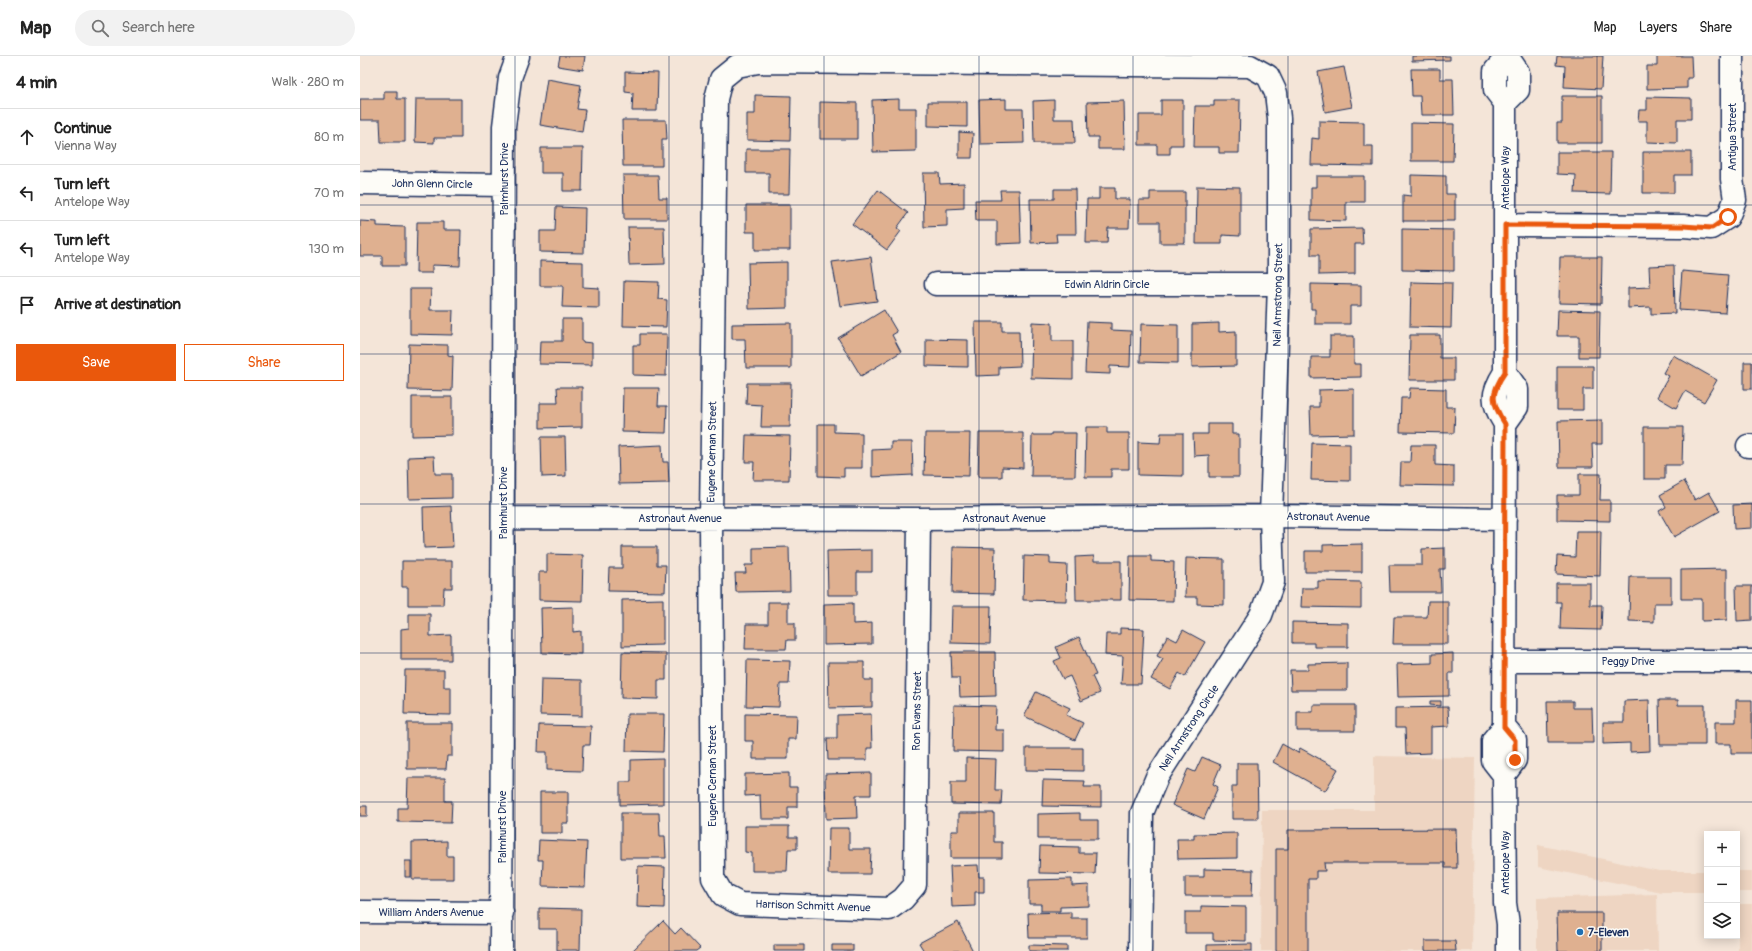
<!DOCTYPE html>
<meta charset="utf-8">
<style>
:root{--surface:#fff;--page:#f2f2f2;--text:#222;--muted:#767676;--line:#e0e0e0;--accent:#ea580c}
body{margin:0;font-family:Pangolin,sans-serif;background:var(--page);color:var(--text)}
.controls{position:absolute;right:12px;bottom:12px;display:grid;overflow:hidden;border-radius:0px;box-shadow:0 2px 10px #0003}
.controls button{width:36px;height:36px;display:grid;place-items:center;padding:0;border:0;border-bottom:1px solid var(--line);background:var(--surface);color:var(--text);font:20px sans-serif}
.stop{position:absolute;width:12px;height:12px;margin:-9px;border:3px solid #ea580c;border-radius:50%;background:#fff}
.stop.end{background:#ea580c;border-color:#fff;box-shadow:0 1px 4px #0008}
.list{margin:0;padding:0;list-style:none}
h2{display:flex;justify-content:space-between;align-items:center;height:52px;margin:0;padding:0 16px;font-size:17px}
h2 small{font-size:13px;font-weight:400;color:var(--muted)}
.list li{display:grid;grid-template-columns:26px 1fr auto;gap:12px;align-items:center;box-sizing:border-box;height:56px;padding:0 16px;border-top:1px solid var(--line)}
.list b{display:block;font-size:15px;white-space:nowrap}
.list p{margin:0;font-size:13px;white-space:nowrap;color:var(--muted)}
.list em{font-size:13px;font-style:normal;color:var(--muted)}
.actions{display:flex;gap:8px;padding:12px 16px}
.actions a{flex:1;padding:9px 0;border:1px solid var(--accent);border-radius:0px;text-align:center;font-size:14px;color:var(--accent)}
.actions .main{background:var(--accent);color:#fff}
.icon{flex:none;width:22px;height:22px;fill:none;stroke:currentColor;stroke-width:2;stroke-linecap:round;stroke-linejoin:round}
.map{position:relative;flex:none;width:1392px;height:895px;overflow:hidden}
header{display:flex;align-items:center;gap:24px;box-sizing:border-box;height:56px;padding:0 20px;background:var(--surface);border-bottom:1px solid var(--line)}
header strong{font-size:19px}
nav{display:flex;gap:22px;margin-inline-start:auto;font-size:14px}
.search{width:280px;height:36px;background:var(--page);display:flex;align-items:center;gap:10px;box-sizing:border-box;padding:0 14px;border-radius:22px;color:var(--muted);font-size:15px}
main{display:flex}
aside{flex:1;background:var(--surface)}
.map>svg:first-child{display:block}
</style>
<header>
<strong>Map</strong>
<div class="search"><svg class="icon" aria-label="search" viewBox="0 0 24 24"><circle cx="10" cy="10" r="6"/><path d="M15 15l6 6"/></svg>Search here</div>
<nav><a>Map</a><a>Layers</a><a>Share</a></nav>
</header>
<main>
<aside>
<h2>4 min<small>Walk · 280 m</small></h2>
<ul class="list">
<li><svg class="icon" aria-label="ahead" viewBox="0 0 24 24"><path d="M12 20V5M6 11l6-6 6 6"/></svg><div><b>Continue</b><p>Vienna Way</p></div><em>80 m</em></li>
<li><svg class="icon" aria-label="left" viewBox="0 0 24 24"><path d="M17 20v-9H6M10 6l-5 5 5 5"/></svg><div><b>Turn left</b><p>Antelope Way</p></div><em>70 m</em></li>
<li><svg class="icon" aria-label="left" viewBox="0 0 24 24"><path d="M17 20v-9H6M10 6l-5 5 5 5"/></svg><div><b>Turn left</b><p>Antelope Way</p></div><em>130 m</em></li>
<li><svg class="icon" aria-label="arrive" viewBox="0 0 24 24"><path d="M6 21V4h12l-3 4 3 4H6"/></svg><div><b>Arrive at destination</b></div></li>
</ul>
<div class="actions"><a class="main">Save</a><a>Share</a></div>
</aside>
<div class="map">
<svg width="1392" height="895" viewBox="0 0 1392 895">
<rect width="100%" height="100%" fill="#f4e5d8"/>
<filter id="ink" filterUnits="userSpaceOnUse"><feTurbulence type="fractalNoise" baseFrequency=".025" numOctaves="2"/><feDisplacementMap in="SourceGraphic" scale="8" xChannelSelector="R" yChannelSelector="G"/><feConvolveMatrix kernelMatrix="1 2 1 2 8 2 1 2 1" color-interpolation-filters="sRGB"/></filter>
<g filter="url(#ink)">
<!-- built -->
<path fill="#eed5c2" d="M1014 700 1115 702 1112 895H901L902 754H1014Z
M1178 789 1299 815H1347V836H1302L1178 811Z
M1377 815H1392V836H1377Z
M1297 838 1298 895H1177V842Z
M1378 848H1392V895H1378Z"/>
<!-- building -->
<path fill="#dfb090" stroke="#1b2f5e" d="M200 0H225L223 14 198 10Z
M1052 0H1090V4L1052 5Z
M1197 0H1243L1241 33 1204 31 1205 10 1196 9Z
M1297 0H1331L1332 22H1327V32L1287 33V10H1297Z
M984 11 992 51 965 56 958 16Z
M1051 13H1080V23H1093L1094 59H1061L1060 40H1052Z
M265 16 298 17 297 55H272L273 37 265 36Z
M187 23 221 29 217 53 225 54 222 76 180 69Z
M24 35H37V43H45V86H21L20 64H0V43H24Z
M395 39 431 40 430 85 387 84V58H395Z
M1202 40H1242V87H1197V67H1202Z
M1287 41 1331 42V63H1317V87L1287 86V65H1278L1279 54H1287Z
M56 43H101V82H74V87L55 86Z
M539 43V52H556V95L513 96 512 44Z
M646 43V53H663L664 87 620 88 619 44Z
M694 44V63H714L715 87H674L673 45Z
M801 44H823V89H810V98H797V89H779V59H801Z
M854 44H880L879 97H859V91H834L835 50H854Z
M764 45 765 93H738V81H728L727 46Z
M460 46 497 47V83H460Z
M568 46H607V71L568 70Z
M262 64H306L307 83H302V110H263Z
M959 65 1004 66V90H1013V110L951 109 952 82 959 83Z
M1051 67 1094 68 1093 105H1051Z
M599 76 613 77 612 102H599Z
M181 92H223L222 135H203V117H181Z
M386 93H430L429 138H409V117H386Z
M1197 96H1251L1250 138 1215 137 1216 119 1197 118Z
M1283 96H1331V119H1314V137H1283Z
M563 117H579L580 128 604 127V152L587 153V170L564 171Z
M263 119H298L299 142H307V163H264Z
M1051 119 1086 120V138H1095V165H1043V139L1051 140Z
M956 120H1004V146H986V165L951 164V131H956Z
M837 130 880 131V180L862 179V188H836Z
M739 132H755V143H770L769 172H748L747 187H726L727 143H739Z
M694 133H715L716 178H696L697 186 671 187 670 143H694Z
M518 134 548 157 537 172 541 175 527 194 492 168Z
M640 134H659L661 187 637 188V165H616L615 144H641Z
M790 136H825V187H800V166H779V144H790Z
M386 149H430V194H395V176H386Z
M196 151 225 152 224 197 180 196V175H195Z
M0 165 17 166V170L45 171V210H22V200H0Z
M57 166H83V174H101L100 210 72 209V217H56Z
M268 171H304L305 208 269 209Z
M1002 172 1003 188H995V218L959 219V199H951V173Z
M1042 173 1094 174V215L1042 214Z
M511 201 517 245 480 250 472 206Z
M1200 201H1242L1241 248 1199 247Z
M180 205 223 206V231L239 232V252L202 251 203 230H180Z
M427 206V252L389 253 388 207Z
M1314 209 1315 257 1291 258V251L1268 252V232L1290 231 1289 210Z
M1322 215 1368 219 1365 257 1319 254Z
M264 225 299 226 298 243 307 244 306 271 263 270Z
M1051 226 1092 227 1091 272 1050 271Z
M951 228 1001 229V250H990V268H955V253H951Z
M50 233H71L70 254H93L92 279 50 278Z
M524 254 537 276 532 279 541 296 501 320 478 282Z
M1198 254 1240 255 1239 301H1219V280H1197Z
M202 263H222V286L232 287V309L179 308 180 285H202Z
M615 266H642V275H659L660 310 639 311V319L616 320Z
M672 266 692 267V285H713V323L671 322Z
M727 266 751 267V274L771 275 770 311 750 310V318L725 317Z
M431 267V312H386L385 283H372V268Z
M859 267V276L876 275V310L832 311V268Z
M781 268 818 269V307L780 306Z
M280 278H307L306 320 273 319V289H280Z
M1050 279H1080V302H1094V324H1049Z
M970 280H994V308H1001V321L951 322V301H970Z
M566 283 608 284V311L566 310Z
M49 288 88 289V299L93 300 92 335 48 334Z
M1313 299 1357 324 1344 346 1325 335 1316 352 1297 341 1309 320 1303 317Z
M1384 306H1392V333H1384Z
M1197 310H1233V333H1223V354H1197Z
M387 327H431L430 371H401L402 349 386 348Z
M197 331H222V371L180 372V347H198Z
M263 332H299L298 350H307L306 377 262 376Z
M1050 332 1086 333V351H1095L1094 377 1040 376 1041 342H1049Z
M994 333V378L951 379 950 351H959V334Z
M52 341H92V379L52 380Z
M1242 364V388H1232L1233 411H1199L1198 365Z
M458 368H474V376L502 377V412H484V421L458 420Z
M848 368H872V378H879V421H849V399L834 400 833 378H848Z
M726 371H747V377H769V413H751V421H725Z
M1284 371H1323L1322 409H1305V423H1284Z
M565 377H610L609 420 564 419Z
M619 377H663V412L642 411V421H618Z
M691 377H716L715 420H671L672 379H691Z
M801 377H823V420L778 419V386L800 387Z
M386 379 430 380 429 424H393L394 406H385Z
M181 381H205L206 420 182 421Z
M531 386H552L553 419 512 421V394L531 393Z
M952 387 990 388V425L951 424Z
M302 389 303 406H308L309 427 259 428 258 391Z
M1051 389H1075V409L1094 410V430L1040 429 1041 406H1050Z
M74 400 75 418H92V442L49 443 48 401Z
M1219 418H1241L1240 444H1250V465L1197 464V439H1219Z
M1324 425 1335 444 1349 436 1360 455 1314 481 1299 455 1306 451 1300 439Z
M1392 448V472L1374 473 1373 449Z
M91 450 93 491 64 492 63 451Z
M1216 475H1241L1240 520 1196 518 1197 500 1215 501Z
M1002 488V516H945V495H963V489Z
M262 491H297V509H306L305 536 248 535 249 512H262Z
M429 491 430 535 376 536 375 517H386L385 509H393V492Z
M593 491 635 492 634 538 592 537Z
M1085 492V513H1080L1081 536H1030L1029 509H1062V493Z
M512 494V516H497V539H468L467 495Z
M187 498 223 499 222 545 179 544V516H187Z
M664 500 690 501V508L707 509 706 545 663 544Z
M734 500V505H761V544H716L715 501Z
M770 500H791V505L814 506 813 545 769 544Z
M826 502 864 503V549L837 548V541H825Z
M42 505H92V532H84L83 549H48V531H42Z
M1367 513V564L1342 565V543H1321V514Z
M1270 521H1311V547H1294V566L1269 565Z
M958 525 1001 526V552L941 551 942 532H958Z
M1196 527H1230V549H1242L1241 574 1200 573 1201 546H1196Z
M1376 530H1392V564L1377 565Z
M303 543V589L262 590V544Z
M1068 545H1088V588H1033L1034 561H1067Z
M408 546H428V567H435V584H427L426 593H385L386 568H408Z
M493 547V568L512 567V588L464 589V548Z
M592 550H631L630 588 591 587Z
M213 551V576L221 575V598L182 597 181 552Z
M49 558H70V580L91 579V604H41V573L49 572Z
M932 566 988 567V591H954V587H932Z
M760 572 784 573 781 628H761L763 600 745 599 746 578H760Z
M823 574 845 586 825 621 819 617 810 633 791 623 803 603 797 600 807 580 817 585Z
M719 581 736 619 732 620 740 637 721 645 710 620 703 623 694 605 701 602 696 591Z
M262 596 306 597V624H298V643L261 642Z
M591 596H635L636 640 600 641 599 622H592Z
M1093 597V617H1089V640L1038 641 1037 608 1072 607V598Z
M387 604 430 605 429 628H420L419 651 386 650Z
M468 606H504V624H512V651L469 652Z
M987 607V634H931L930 614H948V608Z
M45 614H84V631H91V659L44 658Z
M181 623 222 624V660L180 659Z
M676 636 710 652 706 659 723 667 715 684 664 660Z
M1289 644 1290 695 1270 696V687L1243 688V666H1264V645Z
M1299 644H1318V649H1345V689H1300Z
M1376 644H1392V697H1371V688H1355V666H1376Z
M1070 645H1081V650L1070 649Z
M1187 645H1213V652H1232L1233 687H1188Z
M594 649 636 650 635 674H644V696L593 695Z
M953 649H995V675H937V656H953Z
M1088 651 1089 670 1071 671V697L1046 698 1045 672H1035V652Z
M267 658H304L303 696 266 695Z
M385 658 437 659 436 683H428V703H393V685H385Z
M511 658 512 692H507V704H468L467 682H477V659Z
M47 667H92V700H87L86 713H47Z
M179 669 231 670 230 689H223L222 715 187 714V696H178Z
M922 688 938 697 940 692 978 713 965 735 913 706Z
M666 692H723V715L666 714Z
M842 701 861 709 853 728 858 731 844 763 812 749 828 713 835 716Z
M606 702 636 703 635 734H642L641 749 591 748V726H606Z
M303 703V748L260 749V726H271V704Z
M877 707H897L898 763H872V730H877Z
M429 717V731H437V751H428V763H401L400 739 385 740V718Z
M511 717V739H496L497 762 466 763 465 718Z
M48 722H85V745H92L91 767 38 766V752H47Z
M683 724 725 725 724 731H741V751L682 750Z
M180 736H208V767H202V777H180Z
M0 750H7V760H0Z
M261 757H299L300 780H305L306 802H261Z
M599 757H634V786H642V802H591V775H599Z
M720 757V764H738V783H678V758Z
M385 770H429V781H437V793H428L427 815H392V797L385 796Z
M469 772H489V793H511L510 818H468Z
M1096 773 1097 812H1085V807H964L965 815H956V823H948V895H916V793H928V774Z
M877 777V802L818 803 817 783H834V778Z
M179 784 227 786 225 831 182 830 183 804H178Z
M87 785V800H93V823H52V786Z
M680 790 719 791V797H736L735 818 679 817Z
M45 805H51V821H45Z
M618 809 619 821H624V836H615V850L592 851 590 810Z
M278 810 305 811 304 852 277 851Z
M844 813 893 814 892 840H825V821H844Z
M712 823V830L729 829V850L700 851V855H681V848H669V824Z
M841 850 886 851V885L853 884V877H825V856H841Z
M179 852 221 853 220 894H197V873H179Z
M711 856V862H727V882H669L668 857Z
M1197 857H1242V895H1198Z
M303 865 315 878 321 872 340 892 336 895H272Z
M598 866 613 895H564L559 887Z
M1065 885H1095L1096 895H1065Z
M892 888V895H847V889Z
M414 889H444V895H414Z
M472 889H493V895H472Z
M669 889 707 890V895H669Z"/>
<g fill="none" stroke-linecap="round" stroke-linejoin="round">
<defs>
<path id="minor" d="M1145 47 1158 34V16L1147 0
M0 127 144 129
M1145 169 1323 170 1351 172 1368 161 1375 144 1372 123V0
M576 228H919
M1145 368 1157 351V333L1145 316
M1388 390H1392
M143 462 559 463 911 460 1145 463
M559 463 555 829 543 843 529 853 380 848 363 839 353 822 351 462 356 43 361 23 377 10 398 6 890 10 908 20 916 37 919 62V228L911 460 913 526 901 559 797 721 782 757 780 895
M1144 605H1392
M1144 671 1133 684V705L1144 719 1145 847 1148 868V895
M1144 719 1155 704V684L1144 671 1145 368C1131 346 1131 338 1145 316V47L1135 34V15L1147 1
M0 856 142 857
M141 895 144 70 150 22 158 0"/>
</defs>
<!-- minor casing -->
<use href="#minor" stroke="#1b2f5e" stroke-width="25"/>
<!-- minor -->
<use href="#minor" stroke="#fdfcf7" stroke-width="22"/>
</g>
</g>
<g fill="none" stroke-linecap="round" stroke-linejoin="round" filter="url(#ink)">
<!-- route -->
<path stroke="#ea580c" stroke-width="5" d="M1155 704V684L1144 671 1145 368C1131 346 1130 338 1145 316V169L1323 170 1352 172 1368 161"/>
</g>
<!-- grid -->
<path fill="none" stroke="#1b2f5e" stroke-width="1" stroke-opacity="0.55" d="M155 0V895M309 0V895M464 0V895M619 0V895M773 0V895M928 0V895M1083 0V895M1237 0V895M0 149H1392M0 298H1392M0 448H1392M0 597H1392M0 746H1392"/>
<!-- markers -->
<circle fill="#1f6fb2" stroke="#fdfcf7" stroke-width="1.5" cx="1220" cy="876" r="4"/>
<g text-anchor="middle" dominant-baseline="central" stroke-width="3" stroke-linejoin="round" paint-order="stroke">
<!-- street labels -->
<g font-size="11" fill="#1b2f5e" stroke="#fdfcf7">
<text transform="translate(1372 81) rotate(-90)">Antigua Street</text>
<text transform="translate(1145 122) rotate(-90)">Antelope Way</text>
<text transform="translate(144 123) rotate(-90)">Palmhurst Drive</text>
<text transform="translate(72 128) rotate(1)">John Glenn Circle</text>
<text x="747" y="228">Edwin Aldrin Circle</text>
<text transform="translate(918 239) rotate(-89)">Neil Armstrong Street</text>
<text transform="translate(352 396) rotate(-89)">Eugene Cernan Street</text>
<text transform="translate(143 447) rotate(-90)">Palmhurst Drive</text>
<text transform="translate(968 461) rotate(1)">Astronaut Avenue</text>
<text x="320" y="462">Astronaut Avenue</text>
<text x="644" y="462">Astronaut Avenue</text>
<text x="1268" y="605">Peggy Drive</text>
<text transform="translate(557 655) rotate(-89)">Ron Evans Street</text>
<text transform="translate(829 672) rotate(-57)">Neil Armstrong Circle</text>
<text transform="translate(352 720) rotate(-90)">Eugene Cernan Street</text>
<text transform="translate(142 771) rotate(-90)">Palmhurst Drive</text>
<text transform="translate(1145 807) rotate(-90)">Antelope Way</text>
<text transform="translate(453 850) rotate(2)">Harrison Schmitt Avenue</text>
<text x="71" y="856">William Anders Avenue</text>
</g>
<!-- poi labels -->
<g font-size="11" font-weight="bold" fill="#1b2f5e" stroke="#fdfcf7" text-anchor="start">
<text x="1228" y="876">7-Eleven</text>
</g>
</g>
</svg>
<div class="controls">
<button>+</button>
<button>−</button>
<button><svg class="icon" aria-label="layers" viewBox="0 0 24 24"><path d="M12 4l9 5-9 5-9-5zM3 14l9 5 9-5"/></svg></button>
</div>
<div class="stop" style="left:1368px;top:161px"></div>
<div class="stop end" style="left:1155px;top:704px"></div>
</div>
</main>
